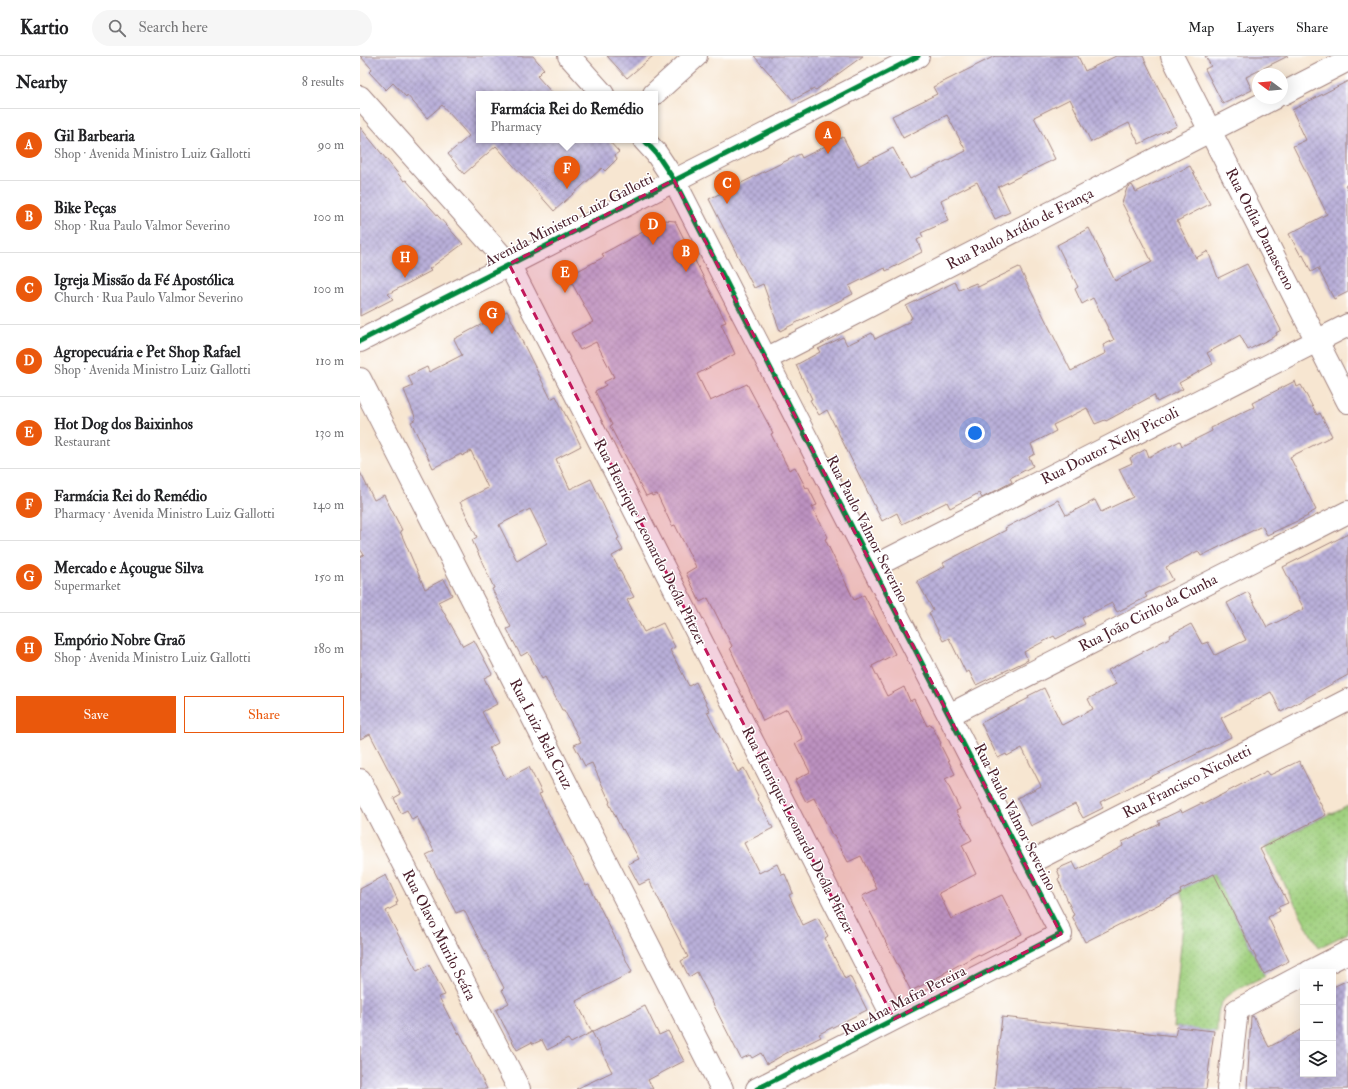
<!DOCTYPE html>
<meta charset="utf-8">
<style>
:root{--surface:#fff;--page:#f6f6f6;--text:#202124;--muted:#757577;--line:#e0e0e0;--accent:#ea580c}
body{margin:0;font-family:"IM FELL Double Pica",serif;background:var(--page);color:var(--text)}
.controls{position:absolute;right:12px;bottom:12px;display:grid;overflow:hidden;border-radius:0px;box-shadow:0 4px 16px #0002}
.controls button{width:36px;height:36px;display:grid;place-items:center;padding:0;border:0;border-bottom:1px solid var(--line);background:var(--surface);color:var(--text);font:20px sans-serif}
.compass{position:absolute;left:892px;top:12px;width:36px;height:36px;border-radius:50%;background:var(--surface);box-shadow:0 4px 16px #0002;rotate:286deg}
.you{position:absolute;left:615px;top:377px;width:14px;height:14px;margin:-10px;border:3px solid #fff;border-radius:50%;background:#1a73e8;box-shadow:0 0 0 6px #1a73e833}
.badge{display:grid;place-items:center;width:26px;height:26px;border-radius:50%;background:var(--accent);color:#fff;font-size:13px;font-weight:700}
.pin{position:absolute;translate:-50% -33px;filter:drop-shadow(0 1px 2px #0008)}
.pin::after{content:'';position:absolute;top:21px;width:14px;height:12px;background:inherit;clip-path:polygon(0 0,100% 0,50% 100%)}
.popup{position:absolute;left:116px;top:35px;width:182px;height:52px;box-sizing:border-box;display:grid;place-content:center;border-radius:0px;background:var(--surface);filter:drop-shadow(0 1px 3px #0005);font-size:13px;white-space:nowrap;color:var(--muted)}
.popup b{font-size:15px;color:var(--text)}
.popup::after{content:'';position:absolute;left:50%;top:100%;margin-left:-8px;border:8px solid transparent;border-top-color:var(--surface)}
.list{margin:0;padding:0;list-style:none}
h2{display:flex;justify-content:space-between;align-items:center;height:52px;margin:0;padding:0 16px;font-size:17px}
h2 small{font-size:13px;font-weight:400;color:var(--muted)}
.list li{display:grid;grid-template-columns:26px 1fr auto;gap:12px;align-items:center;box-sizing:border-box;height:72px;padding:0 16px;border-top:1px solid var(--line)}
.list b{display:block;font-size:15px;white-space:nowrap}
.list p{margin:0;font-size:13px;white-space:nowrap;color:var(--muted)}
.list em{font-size:13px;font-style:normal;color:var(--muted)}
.actions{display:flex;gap:8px;padding:12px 16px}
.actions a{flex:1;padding:9px 0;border:1px solid var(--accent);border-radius:0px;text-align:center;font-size:14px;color:var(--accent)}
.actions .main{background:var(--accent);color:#fff}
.icon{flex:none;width:22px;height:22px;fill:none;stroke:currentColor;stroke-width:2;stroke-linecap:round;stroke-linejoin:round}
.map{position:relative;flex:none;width:988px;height:1033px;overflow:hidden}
header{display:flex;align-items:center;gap:24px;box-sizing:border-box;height:56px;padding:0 20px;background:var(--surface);border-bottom:1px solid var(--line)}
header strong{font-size:19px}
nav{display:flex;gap:22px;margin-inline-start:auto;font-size:14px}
.search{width:280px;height:36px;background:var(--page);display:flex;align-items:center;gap:10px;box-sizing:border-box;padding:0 14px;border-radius:22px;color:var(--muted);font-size:15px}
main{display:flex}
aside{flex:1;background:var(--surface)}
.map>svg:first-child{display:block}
</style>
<header>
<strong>Kartio</strong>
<div class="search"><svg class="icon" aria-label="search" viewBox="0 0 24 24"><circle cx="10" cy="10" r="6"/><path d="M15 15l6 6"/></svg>Search here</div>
<nav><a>Map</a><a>Layers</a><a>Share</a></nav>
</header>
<main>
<aside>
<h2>Nearby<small>8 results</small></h2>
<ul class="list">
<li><span class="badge">A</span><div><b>Gil Barbearia</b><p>Shop · Avenida Ministro Luiz Gallotti</p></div><em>90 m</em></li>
<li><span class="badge">B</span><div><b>Bike Peças</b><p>Shop · Rua Paulo Valmor Severino</p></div><em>100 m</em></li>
<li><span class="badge">C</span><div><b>Igreja Missão da Fé Apostólica</b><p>Church · Rua Paulo Valmor Severino</p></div><em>100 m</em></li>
<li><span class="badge">D</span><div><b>Agropecuária e Pet Shop Rafael</b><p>Shop · Avenida Ministro Luiz Gallotti</p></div><em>110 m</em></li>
<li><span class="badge">E</span><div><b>Hot Dog dos Baixinhos</b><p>Restaurant</p></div><em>130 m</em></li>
<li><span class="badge">F</span><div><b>Farmácia Rei do Remédio</b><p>Pharmacy · Avenida Ministro Luiz Gallotti</p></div><em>140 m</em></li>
<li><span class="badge">G</span><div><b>Mercado e Açougue Silva</b><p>Supermarket</p></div><em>150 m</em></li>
<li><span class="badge">H</span><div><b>Empório Nobre Graõ</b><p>Shop · Avenida Ministro Luiz Gallotti</p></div><em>180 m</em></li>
</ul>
<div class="actions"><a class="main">Save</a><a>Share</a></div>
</aside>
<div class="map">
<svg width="988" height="1033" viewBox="0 0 988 1033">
<defs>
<pattern id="grass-dots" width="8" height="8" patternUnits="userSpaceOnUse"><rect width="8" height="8" fill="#a0d07f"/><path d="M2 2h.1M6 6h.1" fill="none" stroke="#8bb26e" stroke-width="1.8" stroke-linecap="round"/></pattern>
<pattern id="building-cross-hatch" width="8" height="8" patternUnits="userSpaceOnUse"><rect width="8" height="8" fill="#bab0da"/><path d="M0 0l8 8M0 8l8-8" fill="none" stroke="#998fb1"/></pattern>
</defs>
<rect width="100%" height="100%" fill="#fff"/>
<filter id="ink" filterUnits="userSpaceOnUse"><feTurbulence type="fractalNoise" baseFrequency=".025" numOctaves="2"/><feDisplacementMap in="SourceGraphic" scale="8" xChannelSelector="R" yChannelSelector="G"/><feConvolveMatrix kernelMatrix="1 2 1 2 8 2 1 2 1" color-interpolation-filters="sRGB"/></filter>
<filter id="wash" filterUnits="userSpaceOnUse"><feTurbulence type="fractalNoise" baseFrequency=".012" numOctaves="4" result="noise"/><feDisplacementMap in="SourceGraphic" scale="16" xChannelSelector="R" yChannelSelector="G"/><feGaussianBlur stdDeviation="0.9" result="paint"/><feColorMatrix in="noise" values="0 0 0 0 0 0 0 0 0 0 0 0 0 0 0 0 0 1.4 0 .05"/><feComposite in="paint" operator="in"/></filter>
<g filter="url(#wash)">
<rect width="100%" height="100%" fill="#f7e6d1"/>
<!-- grass -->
<path fill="url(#grass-dots)" stroke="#757855" d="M988 750V877L958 892 905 791 971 757 972 758Z
M854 818 905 920C891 927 866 936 860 950 857 957 857 968 857 976L813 971 825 847 820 834Z"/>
<g id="blocks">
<!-- building -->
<path fill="url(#building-cross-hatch)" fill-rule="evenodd" d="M0 0H173L184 13 177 20 193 38H119V84H248L259 96 255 99 257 103 245 115 242 112 194 155 136 90 104 118 88 98 109 80 82 49 67 62 47 39 46 41 33 27 26 34 9 16 12 13Z
M247 0H293L267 22Z
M394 0H503L456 34 454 33 433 44Z
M635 0H718L725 15 756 0H783L817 70 779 88 769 67 731 86 710 43 674 61 695 103 638 131 650 156 635 163 617 126 581 144 588 165 561 177 563 181 557 184 562 196 526 215 525 212 489 230 493 238 420 275 403 228 394 232 349 143 440 98 442 102 483 81 498 110 533 92 550 123 606 95 587 59 543 82 532 60 577 38 573 31Z
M845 0H928L886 21 892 34 863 48 845 13 851 10Z
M988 25V128L985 129 988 134V236L974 243 958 212 951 216 943 199 941 200 929 178 967 158 933 90 946 84 932 54Z
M0 71 44 125 46 124 103 188 69 213 71 215 28 238 33 243 0 260Z
M830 110 850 148 817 165 836 202 848 195 858 222 887 208 921 274 916 277 917 279 888 294 880 279 847 297 853 308 819 327 823 333 797 346 794 339 746 365 745 364 735 368 727 352 693 369 696 375 671 388 675 398 669 401 673 410 650 422 652 426 622 442 619 437 590 452 587 446 542 468 537 457 522 465 467 354 459 359 450 344 452 343 436 309 460 296 458 293 483 281 487 289 512 277 515 283 551 265 550 263 552 262 546 250 595 226 599 234 616 227 618 231 659 211 711 315 746 297 743 289 754 284 733 242 722 248 715 233 718 231 697 189 729 172 755 225 792 206 762 147 767 132 772 129 776 136Z
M305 164 315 165 366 266 361 268 375 298 337 318 350 345 387 328 413 377 411 378 429 414 435 411 446 432 448 431 457 449 452 451 468 481 465 483 494 544 504 539 535 598 512 610 527 640 544 631 550 645 554 643 567 670 571 668 581 687 580 688 595 718 585 723 600 753 596 755 612 784 602 789 616 818 579 837 591 863 642 839 662 878 620 900 619 898 584 917V918L551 935 502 840 517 833 501 800 488 806 474 779H472L454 742 446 746 435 724 450 716 435 687 443 683 427 653 403 665 370 592 372 590 348 542 340 546 326 517 336 511 315 469 312 470 297 438 292 440 291 438 286 440 250 370 252 369 235 335 246 329 244 326 254 321 236 286 220 294 211 277 233 266 208 220 244 201 242 198Z
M147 255 191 343 196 340 221 390 196 403 210 433 231 423 259 482 257 483 263 494 252 500 274 541 267 544 284 576 303 567 315 591 310 594 329 630 336 626 350 655 347 656 378 716 384 712 399 742 398 743 413 772 384 787 399 817 417 808 422 819 425 818 433 837 429 839 443 869 458 862 468 880 465 882 485 923 490 920 507 954 459 978 461 981 433 995 432 994 407 1008 401 997 392 1002 390 999 381 1003 337 916 329 921 321 905 328 901 289 824 279 829 268 808 279 803 263 773 262 774 249 747 250 746 232 707 225 710 214 689 221 686 204 654H202L185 621 182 623 168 596 161 600 147 573 151 571 132 533 134 532 112 484 117 481 100 446 128 432 111 395 102 400 101 398 73 412 51 366 56 363 44 334 53 330 48 320 67 311 69 316 102 299 94 283ZM170 453 187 487 157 505 139 469Z
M935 325 937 331 941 329 957 359 960 357 972 380 930 401 956 454 947 459 948 460 907 479 902 470 841 500 838 495 806 511 813 524 785 538 787 541 757 556 752 547 722 562 725 568 696 583 694 580 664 596 668 604 616 629 609 615 606 617 589 582 583 585 569 557 573 554 557 525 585 510 583 507 646 474 645 472 698 444 706 459 735 444 741 456 773 441 759 413 772 407 770 402 786 393 789 401 820 385 822 390 852 375 851 372 894 351 892 347Z
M0 416 14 444 24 439 42 474 40 475 65 533 84 523 92 539 78 546 103 590 114 584 132 618 124 622 137 648 122 656 138 687 129 692 146 723 169 711 182 737 179 738 210 800H211L226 830 229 829 272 916 216 945 232 976 285 950 299 979 308 975 324 1005 288 1024 293 1033H216L252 1016 232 976 211 987 208 983 187 994 182 984 173 988 172 986 157 994 136 954 149 947 142 934 144 932 104 854 96 857 66 799 74 795 57 761 52 764 47 754 41 757 34 742 41 738 10 678 0 683V501L4 499 0 493Z
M988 478V619L921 656 911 636 861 662 871 681 740 746 743 752 723 762 715 748 671 770 657 742 681 730 662 692 647 700 646 698 638 702 621 667 669 642 668 640 684 632 702 669 733 653 728 643 756 628 748 614 811 581 810 579 831 568 842 588 848 586 855 599 886 584 867 547 888 536 907 571 944 553 923 511Z
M939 705 966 759 900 793 928 847 918 851 920 855 908 861 929 905 904 918 854 818 820 834 821 837 725 886 712 860 714 859 698 823 700 821 697 813 713 806 717 814 763 790 762 786 800 768 798 765 821 754 822 757 842 747V749L907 715 910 719Z
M26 819 38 845 36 846 37 849 26 855 57 915 69 909 85 939 79 941 98 978 100 977 112 1001H111L127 1033H0V833Z
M988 924V1033H887L891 961 893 960 909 991 943 973V1018H973V931Z
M642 961 815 980 817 971 854 975 846 1033H634Z"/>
</g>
</g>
<g filter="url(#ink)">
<use href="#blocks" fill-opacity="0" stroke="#a0827e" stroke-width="1"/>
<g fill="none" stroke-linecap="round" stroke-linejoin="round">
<defs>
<path id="minor" d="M209 0 243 38
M812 0 988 346
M294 38 336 0
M922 38 988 4
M0 41 149 208 534 963
M284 84 296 97 314 124 701 878 397 1033
M406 303 914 42
M0 323 362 1033
M513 511 988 269
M589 659 988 456
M0 724 159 1033
M665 809 988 644
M949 916 988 896
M868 1033 877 954 943 919"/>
<path id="tertiary" d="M0 285 558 0"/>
</defs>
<!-- minor casing -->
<use href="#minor" stroke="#a0827e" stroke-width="24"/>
<!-- tertiary casing -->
<use href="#tertiary" stroke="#a0827e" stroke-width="24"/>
<!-- minor -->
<use href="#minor" stroke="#fff" stroke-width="22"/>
<!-- tertiary -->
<use href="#tertiary" stroke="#fff" stroke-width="22"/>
<defs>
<path id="cycleway" d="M284 84 296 97 314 124 701 878 397 1033
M0 285 558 0"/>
</defs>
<!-- cycleway casing -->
<use href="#cycleway" stroke="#fff" stroke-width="8"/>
<!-- cycleway -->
<use href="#cycleway" stroke="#00873e" stroke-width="5"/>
</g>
</g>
<!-- marked area -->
<path fill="#c2185b" fill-opacity="0.2" stroke="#c2185b" stroke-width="3" stroke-dasharray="8 5" stroke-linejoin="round" d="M314 124 701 878 534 963 149 208Z"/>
<g text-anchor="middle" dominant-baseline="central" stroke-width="3" stroke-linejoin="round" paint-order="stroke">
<!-- street labels -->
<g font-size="15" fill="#4a1f2b" stroke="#fff">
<text transform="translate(209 164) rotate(-27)">Avenida Ministro Luiz Gallotti</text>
<text transform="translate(660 173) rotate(-27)">Rua Paulo Arídio de França</text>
<text transform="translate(900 173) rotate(63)">Rua Otília Damasceno</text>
<text transform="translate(750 390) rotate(-27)">Rua Doutor Nelly Piccoli</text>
<text transform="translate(507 473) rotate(63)">Rua Paulo Valmor Severino</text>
<text transform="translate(290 486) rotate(63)">Rua Henrique Leonardo Deóla Pfitzer</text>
<text transform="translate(788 557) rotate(-27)">Rua João Cirilo da Cunha</text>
<text transform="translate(181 678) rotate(63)">Rua Luiz Bela Cruz</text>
<text transform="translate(827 726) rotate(-27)">Rua Francisco Nicoletti</text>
<text transform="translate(655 761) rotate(63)">Rua Paulo Valmor Severino</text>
<text transform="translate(438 774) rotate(63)">Rua Henrique Leonardo Deóla Pfitzer</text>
<text transform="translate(79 879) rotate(63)">Rua Olavo Murilo Seára</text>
<text transform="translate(544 945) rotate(-27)">Rua Ana Mafra Pereira</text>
</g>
</g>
</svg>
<div class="controls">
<button>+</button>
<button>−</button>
<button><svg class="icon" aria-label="layers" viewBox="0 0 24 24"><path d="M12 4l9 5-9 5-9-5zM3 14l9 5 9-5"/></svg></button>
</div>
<svg class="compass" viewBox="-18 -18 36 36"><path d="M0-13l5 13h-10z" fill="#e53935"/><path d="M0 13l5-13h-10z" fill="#757577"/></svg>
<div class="you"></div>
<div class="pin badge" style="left:468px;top:98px">A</div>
<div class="pin badge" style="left:326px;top:216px">B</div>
<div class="pin badge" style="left:367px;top:148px">C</div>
<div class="pin badge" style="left:293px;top:189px">D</div>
<div class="pin badge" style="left:205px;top:237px">E</div>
<div class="pin badge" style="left:207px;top:133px">F</div>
<div class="popup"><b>Farmácia Rei do Remédio</b>Pharmacy</div>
<div class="pin badge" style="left:132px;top:278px">G</div>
<div class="pin badge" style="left:45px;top:222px">H</div>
</div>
</main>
